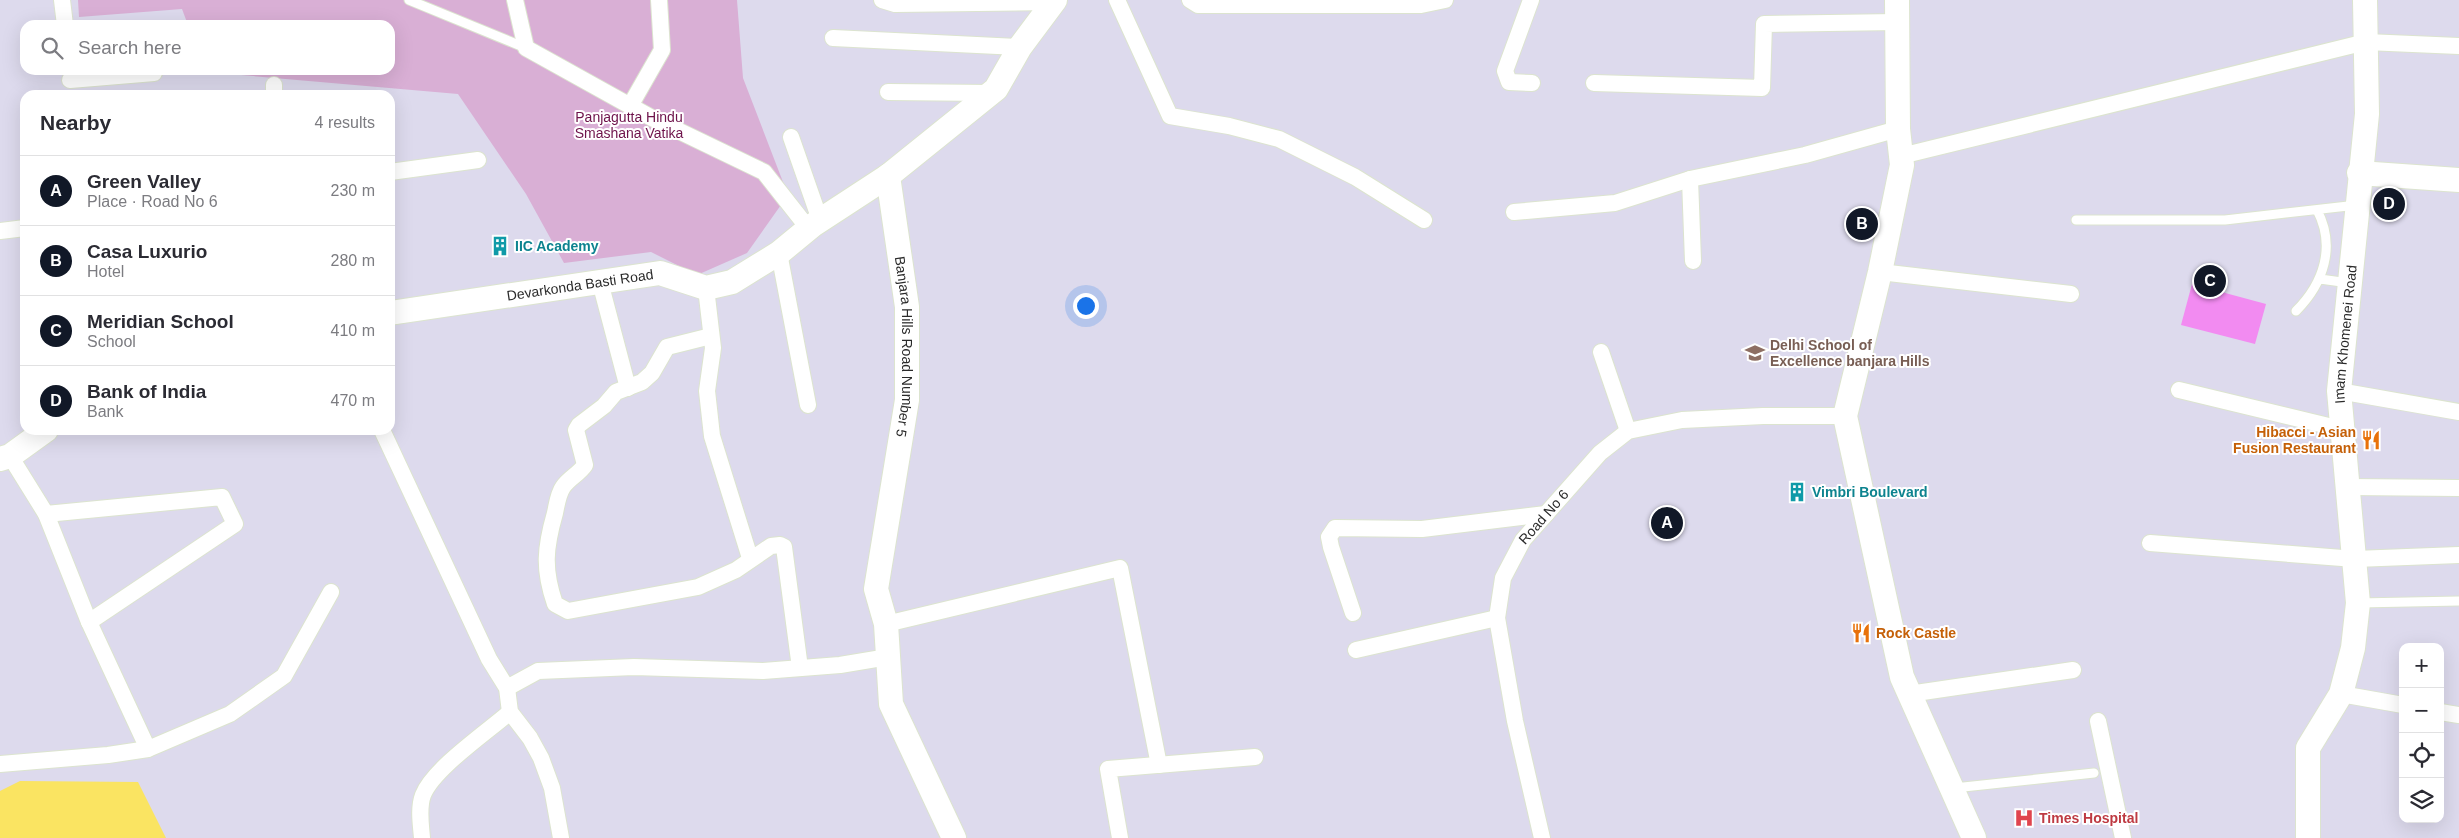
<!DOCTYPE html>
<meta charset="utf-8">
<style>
:root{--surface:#fff;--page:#f2f2f3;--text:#2b2b33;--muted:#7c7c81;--line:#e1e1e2;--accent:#111827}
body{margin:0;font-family:Helvetica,sans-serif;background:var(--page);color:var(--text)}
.controls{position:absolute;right:15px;bottom:15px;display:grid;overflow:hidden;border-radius:10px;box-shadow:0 5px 20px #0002}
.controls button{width:45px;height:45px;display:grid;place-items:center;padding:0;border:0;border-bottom:1px solid var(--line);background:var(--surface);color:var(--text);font:25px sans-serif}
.you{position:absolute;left:1085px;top:305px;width:18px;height:18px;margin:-12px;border:4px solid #fff;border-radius:50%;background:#1a73e8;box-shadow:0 0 0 8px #1a73e833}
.badge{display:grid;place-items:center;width:32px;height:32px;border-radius:50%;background:var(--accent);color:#fff;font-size:16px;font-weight:700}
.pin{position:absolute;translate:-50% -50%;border:2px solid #fff;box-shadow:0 1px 5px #0006}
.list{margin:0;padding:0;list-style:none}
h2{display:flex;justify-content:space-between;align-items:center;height:65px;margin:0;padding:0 20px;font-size:21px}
h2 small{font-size:16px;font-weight:400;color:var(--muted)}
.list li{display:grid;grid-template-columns:32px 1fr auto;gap:15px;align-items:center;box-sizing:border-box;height:70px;padding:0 20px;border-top:1px solid var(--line)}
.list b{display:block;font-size:19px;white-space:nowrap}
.list p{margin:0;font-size:16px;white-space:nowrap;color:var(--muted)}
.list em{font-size:16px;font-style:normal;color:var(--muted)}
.icon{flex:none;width:28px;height:28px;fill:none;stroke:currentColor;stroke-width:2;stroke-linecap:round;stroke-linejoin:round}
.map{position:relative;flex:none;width:2459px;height:838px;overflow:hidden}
.search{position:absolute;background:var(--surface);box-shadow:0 5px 20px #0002;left:20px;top:20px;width:375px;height:55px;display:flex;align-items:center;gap:12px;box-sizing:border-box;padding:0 18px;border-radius:15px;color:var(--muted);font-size:19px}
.panel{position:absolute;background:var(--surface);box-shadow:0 5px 20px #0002;left:20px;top:90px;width:375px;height:345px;border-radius:15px}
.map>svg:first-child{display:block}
</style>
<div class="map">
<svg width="2459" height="838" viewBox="0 0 2459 838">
<rect width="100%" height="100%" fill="#dddaed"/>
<!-- cemetery -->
<path fill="#d9afd5" d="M78 0H737L743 78 788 195 747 253 697 275 651 252 564 263 526 194 458 94 206 72V70H390V25H188L182 9 79 17Z"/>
<!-- pitch -->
<path fill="#f28bf1" d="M2192 284 2266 304 2255 344 2181 325Z"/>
<!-- water -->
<path fill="#fae462" d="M20 781 138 782 166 838H0V791Z"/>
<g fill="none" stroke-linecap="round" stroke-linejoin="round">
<defs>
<path id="lane" d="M409 0 526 48
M2076 220H2225L2357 205
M2320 279 2349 283
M2296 311C2324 283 2336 246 2317 210
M2358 603 2459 601
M1954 788 2094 773"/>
<g id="street">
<path d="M62 0 65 25"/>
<path d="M515 0 526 48 652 118 764 172 808 228"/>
<path d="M882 0 895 4 1054 2"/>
<path d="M1117 0 1170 116 1229 126 1279 139 1355 177 1424 220"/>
<path d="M1190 0 1198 5H1421L1445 0"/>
<path d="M1531 0 1505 71 1509 82 1532 83"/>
<path d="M833 38 1020 47"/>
<path d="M70 80 154 73"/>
<path d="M1594 83 1762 88 1764 24 1897 22"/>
<path d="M888 92 990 93"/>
<path d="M274 95V85"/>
<path d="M630 106 662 50 659 0"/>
<path d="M791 137 820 220"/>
<path d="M1901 156 2366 42 2459 46"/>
<path d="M390 172 478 160"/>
<path d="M1514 212 1615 203 1690 179"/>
<path d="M0 231 25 228"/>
<path d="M779 253 808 405"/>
<path d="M1693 261 1690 179 1805 155 1898 129"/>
<path d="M1880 272 2071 294"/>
<path d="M600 282 628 388"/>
<path d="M706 288 713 348 707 391 712 436 750 558"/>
<path d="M711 336 667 347 652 373 642 382 616 392 604 406 579 425 576 430 585 465C579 474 569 478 563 487 558 494 557 504 555 513 545 548 543 569 555 604L568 611 698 587 736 570 771 546 780 545 784 547 800 668"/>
<path d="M1601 352 1628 431"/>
<path d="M2179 390 2341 429"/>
<path d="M2339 391 2459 412"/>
<path d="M382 430 489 659 507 688 510 712 530 738 541 758 552 788 561 838"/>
<path d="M10 456 46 514 89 622 148 749"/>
<path d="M2349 487 2459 488"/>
<path d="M46 514 222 497 235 524 89 622"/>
<path d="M2150 543 2355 559 2459 555"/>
<path d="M1353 613 1331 547 1329 537 1335 528 1422 529 1546 514"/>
<path d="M886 624 1120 568 1159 765"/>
<path d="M1356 650 1497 618"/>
<path d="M507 688 538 671 634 667 763 671 840 665 888 657"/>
<path d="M1909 694 2073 670"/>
<path d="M2341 694 2403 705"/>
<path d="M2440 712 2459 715"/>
<path d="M2098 721 2123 838"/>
<path d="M0 764 108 755 148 749 230 714 284 676 331 592"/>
<path d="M422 838C421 825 418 808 423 795 433 769 487 732 510 712"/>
<path d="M1120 838 1108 769 1255 757"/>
<path id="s1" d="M1542 838 1515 721 1497 618 1503 578 1523 540 1600 453 1628 431 1682 420 1763 416H1845"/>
</g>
<g id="secondary">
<path d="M1897 0 1898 129 1902 165 1880 272 1845 416 1902 677 1974 838"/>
<path d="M2359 173 2459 180"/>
<path id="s2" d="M888 176 907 307V400L876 589 886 624 891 704 954 838"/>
<path id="s3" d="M390 313 660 273 706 288 732 282 779 253 813 225 888 176 996 89 1020 47 1055 0"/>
<path d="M0 459 10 456 46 430"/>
<path id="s4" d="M2308 838V748L2341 694 2353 648 2358 603 2339 391 2367 114 2365 0"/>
</g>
</defs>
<!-- lane casing -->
<use href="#lane" stroke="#dce4cf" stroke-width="11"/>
<!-- street casing -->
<use href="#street" stroke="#dce4cf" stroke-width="18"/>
<!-- secondary casing -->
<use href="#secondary" stroke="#dce4cf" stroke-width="26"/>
<!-- lane -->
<use href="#lane" stroke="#fff" stroke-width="9"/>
<!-- street -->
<use href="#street" stroke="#fff" stroke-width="16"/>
<!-- secondary -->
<use href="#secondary" stroke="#fff" stroke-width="24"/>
</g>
<!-- icons -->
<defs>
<symbol id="building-bare" viewBox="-9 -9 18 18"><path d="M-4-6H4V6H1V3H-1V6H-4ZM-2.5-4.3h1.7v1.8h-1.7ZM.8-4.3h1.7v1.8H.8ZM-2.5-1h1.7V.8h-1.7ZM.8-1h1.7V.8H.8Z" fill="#0f9aa8" stroke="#fff" stroke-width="2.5" paint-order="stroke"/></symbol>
<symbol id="school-bare" viewBox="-9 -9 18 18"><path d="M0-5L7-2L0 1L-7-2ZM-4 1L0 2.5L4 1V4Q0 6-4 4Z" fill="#8d6e63" stroke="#fff" stroke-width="2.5" paint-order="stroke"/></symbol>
<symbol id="restaurant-bare" viewBox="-9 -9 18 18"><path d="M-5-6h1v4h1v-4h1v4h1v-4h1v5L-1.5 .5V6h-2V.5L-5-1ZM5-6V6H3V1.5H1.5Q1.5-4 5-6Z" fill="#e8710a" stroke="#fff" stroke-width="2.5" paint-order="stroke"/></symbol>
<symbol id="hospital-bare" viewBox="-9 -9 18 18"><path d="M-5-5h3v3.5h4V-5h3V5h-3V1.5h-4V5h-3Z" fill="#e0444e" stroke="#fff" stroke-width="2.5" paint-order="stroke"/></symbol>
</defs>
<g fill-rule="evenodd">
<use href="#building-bare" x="486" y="232" width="28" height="28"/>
<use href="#school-bare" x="1741" y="339" width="28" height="28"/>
<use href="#restaurant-bare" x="2357" y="426" width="28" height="28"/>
<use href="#building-bare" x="1783" y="478" width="28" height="28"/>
<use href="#restaurant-bare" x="1847" y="619" width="28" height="28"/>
<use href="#hospital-bare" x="2010" y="804" width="28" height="28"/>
</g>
<g text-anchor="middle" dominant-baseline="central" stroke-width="4" stroke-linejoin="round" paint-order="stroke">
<!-- park labels -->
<g font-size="14" fill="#6e134b" stroke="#fff">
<text x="629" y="117">Panjagutta Hindu<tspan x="629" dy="16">Smashana Vatika</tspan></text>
</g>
<!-- culture labels -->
<g font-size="14" font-weight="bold" fill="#0d838f" stroke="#fff" text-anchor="start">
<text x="515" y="246">IIC Academy</text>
<text x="1812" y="492">Vimbri Boulevard</text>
</g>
<!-- street labels -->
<g font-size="14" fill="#2a2a2a" stroke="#fff">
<text stroke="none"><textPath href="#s3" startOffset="192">Devarkonda Basti Road</textPath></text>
<text stroke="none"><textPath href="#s4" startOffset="516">Imam Khomenei Road</textPath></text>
<text stroke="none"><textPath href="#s2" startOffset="172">Banjara Hills Road Number 5</textPath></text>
<text stroke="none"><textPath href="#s1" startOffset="339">Road No 6</textPath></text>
</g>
<!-- education labels -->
<g font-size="14" font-weight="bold" fill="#785e54" stroke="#fff" text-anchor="start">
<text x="1770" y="345">Delhi School of<tspan x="1770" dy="16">Excellence banjara Hills</tspan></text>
</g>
<!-- food labels -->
<g font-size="14" font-weight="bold" fill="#c56008" stroke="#fff" text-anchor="end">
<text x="2356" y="432">Hibacci - Asian<tspan x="2356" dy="16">Fusion Restaurant</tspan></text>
<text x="1876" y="633" text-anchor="start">Rock Castle</text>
</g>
<!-- health labels -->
<g font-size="14" font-weight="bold" fill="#be3a42" stroke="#fff" text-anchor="start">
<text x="2039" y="818">Times Hospital</text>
</g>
</g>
</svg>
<div class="controls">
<button>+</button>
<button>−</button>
<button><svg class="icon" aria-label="locate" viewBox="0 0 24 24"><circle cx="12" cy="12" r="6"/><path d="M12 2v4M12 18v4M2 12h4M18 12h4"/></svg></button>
<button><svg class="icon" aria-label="layers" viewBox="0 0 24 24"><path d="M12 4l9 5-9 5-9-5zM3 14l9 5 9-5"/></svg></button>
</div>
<div class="you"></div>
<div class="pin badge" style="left:1667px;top:523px">A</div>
<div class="pin badge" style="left:1862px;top:224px">B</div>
<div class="pin badge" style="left:2210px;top:281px">C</div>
<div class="pin badge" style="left:2389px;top:204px">D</div>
<div class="search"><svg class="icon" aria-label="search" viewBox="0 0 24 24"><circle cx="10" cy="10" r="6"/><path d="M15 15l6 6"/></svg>Search here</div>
<section class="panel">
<h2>Nearby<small>4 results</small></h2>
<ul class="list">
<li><span class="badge">A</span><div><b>Green Valley</b><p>Place · Road No 6</p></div><em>230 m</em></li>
<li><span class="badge">B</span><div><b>Casa Luxurio</b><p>Hotel</p></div><em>280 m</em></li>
<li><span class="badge">C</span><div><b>Meridian School</b><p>School</p></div><em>410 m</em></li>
<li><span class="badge">D</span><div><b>Bank of India</b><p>Bank</p></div><em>470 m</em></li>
</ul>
</section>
</div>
